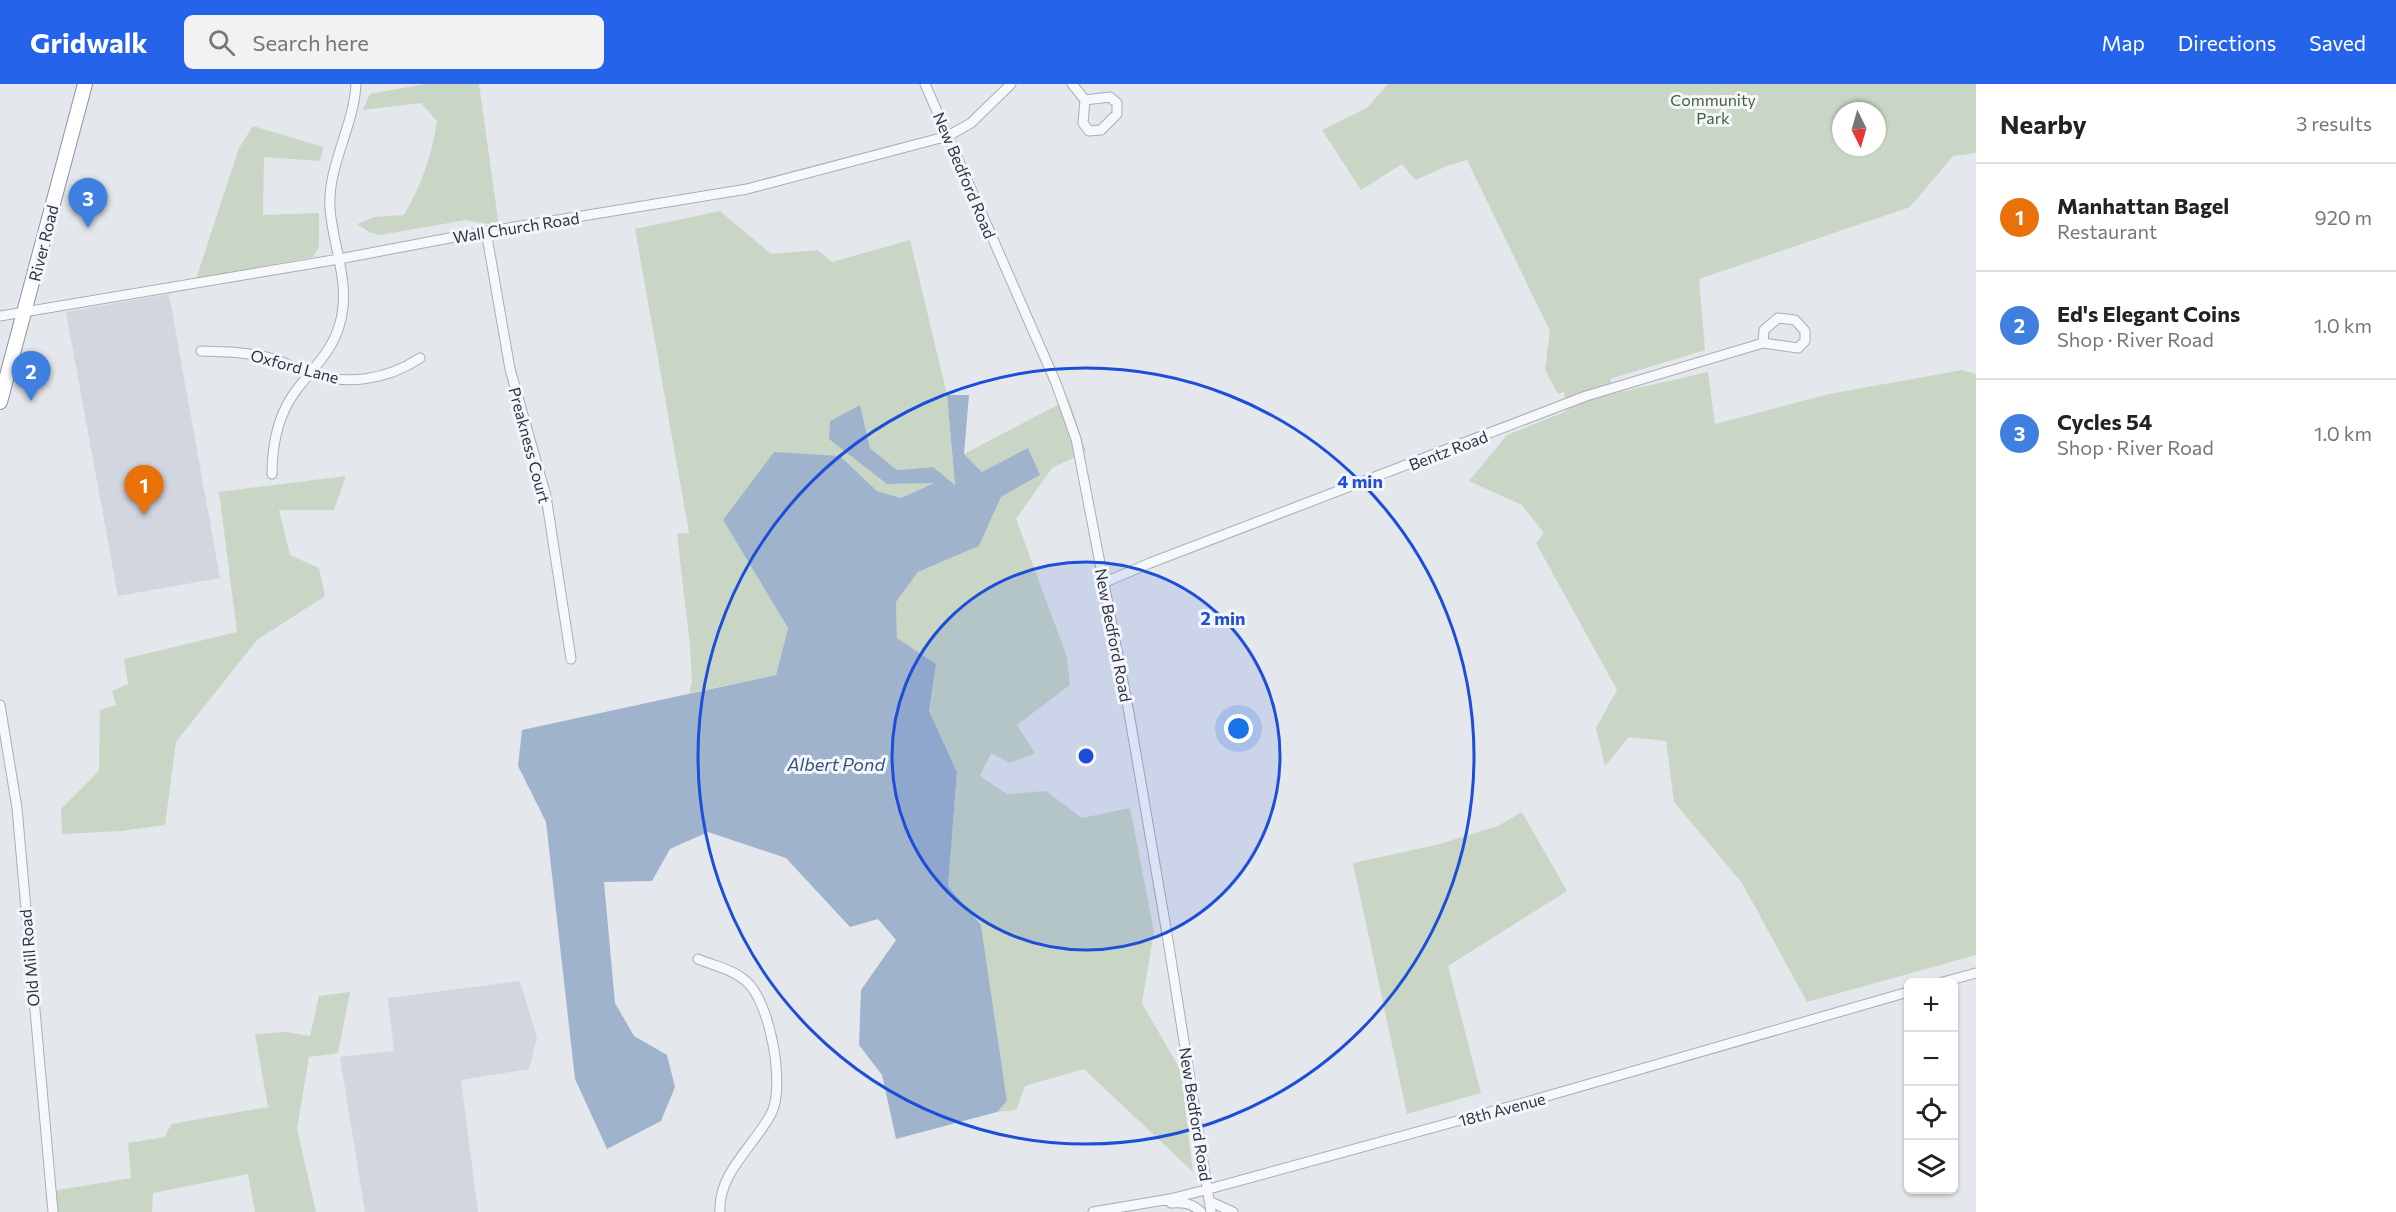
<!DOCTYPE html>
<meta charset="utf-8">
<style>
:root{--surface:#fff;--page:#f2f2f2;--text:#222;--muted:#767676;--line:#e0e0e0;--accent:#2563eb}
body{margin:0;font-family:Commissioner,sans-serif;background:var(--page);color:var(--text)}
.controls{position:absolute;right:18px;bottom:18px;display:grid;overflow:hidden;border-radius:9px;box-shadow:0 2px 4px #0004}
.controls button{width:54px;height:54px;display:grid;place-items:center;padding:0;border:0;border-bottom:2px solid var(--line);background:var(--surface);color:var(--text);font:30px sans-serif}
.compass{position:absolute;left:1832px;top:18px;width:54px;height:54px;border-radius:50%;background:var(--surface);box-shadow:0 2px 4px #0004;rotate:175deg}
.you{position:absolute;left:1239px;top:645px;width:21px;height:21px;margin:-15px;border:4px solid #fff;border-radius:50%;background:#1a73e8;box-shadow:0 0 0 9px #1a73e833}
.badge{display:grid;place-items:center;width:39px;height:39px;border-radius:50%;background:var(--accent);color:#fff;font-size:20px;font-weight:700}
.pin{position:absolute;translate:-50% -50px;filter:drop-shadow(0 2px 3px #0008)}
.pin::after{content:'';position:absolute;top:32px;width:21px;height:18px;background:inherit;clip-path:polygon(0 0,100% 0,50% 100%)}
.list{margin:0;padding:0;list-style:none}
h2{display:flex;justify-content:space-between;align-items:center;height:78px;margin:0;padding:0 24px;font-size:26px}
h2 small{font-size:20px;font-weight:400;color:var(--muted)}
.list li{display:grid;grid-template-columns:39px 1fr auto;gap:18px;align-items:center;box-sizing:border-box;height:108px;padding:0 24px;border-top:2px solid var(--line)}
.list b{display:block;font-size:22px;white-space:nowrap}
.list p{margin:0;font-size:20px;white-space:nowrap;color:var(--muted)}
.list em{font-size:20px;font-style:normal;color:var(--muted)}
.icon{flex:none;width:33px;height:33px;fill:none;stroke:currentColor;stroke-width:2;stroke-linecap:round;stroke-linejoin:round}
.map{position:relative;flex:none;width:1976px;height:1128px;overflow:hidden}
header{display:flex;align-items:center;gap:36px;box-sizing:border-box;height:84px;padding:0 30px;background:var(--accent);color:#fff}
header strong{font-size:28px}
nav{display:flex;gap:33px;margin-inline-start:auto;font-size:21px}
.search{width:420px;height:54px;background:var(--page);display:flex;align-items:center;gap:15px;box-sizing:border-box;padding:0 21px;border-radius:9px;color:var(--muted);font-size:22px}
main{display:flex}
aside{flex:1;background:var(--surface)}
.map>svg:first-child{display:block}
</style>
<header>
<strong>Gridwalk</strong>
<div class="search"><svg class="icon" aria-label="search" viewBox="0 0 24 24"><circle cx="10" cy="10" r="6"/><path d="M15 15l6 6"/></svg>Search here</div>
<nav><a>Map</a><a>Directions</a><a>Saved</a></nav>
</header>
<main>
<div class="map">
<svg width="1976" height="1128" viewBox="0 0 1976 1128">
<rect width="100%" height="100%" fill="#e4e7ec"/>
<!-- built -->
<path fill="#d2d6de" d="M169 210 220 494 118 512 66 228Z
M520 897 537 954 529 985 461 996 478 1128H365L340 973 394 967 388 914Z"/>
<!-- green -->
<path fill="#c9d6c5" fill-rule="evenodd" d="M425 0H479L499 142 466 136 380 151 369 148 357 140 375 133 404 131C421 102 432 71 437 37L421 19 363 26 370 10Z
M1388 0H1976V69L1953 72 1910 123 1699 195 1705 266 1610 295 1616 309 1708 288 1715 340 1829 310 1962 286 1976 290V871L1807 918 1742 799 1674 718 1666 657 1629 653 1605 682 1596 644 1617 606 1536 459 1544 449 1522 421 1469 397 1507 351 1567 327 1564 308 1558 310 1545 286 1550 247 1467 76 1447 82 1415 96 1402 80 1361 106 1322 46 1367 24ZM1841 27H1877V63H1841Z
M253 42 323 63 320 77 264 73 263 131 319 129V162L313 173 196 195 239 64Z
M720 127 771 170 818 166 832 178 910 156 947 311 955 402 933 383 897 386 870 364 860 321 830 337 887 400 936 398 901 414 877 407 840 372 723 436 788 544 776 591 689 609 692 597 690 562 677 450 689 449 635 145Z
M1069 315 1086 368 1052 384 1016 435 1067 573 1070 601 1017 641 1035 669 1010 679 991 669 980 692 1007 710 1046 707 1082 734 1130 724 1154 848 1142 919 1181 987 1193 1088 1084 985 1025 1002 1016 1026 997 1028 1007 1016 981 841 948 802 957 688 929 627 936 580 897 554 896 518 918 488 979 462 1001 413 1040 391 982 388 964 370Z
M346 392 334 426H279L290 471 319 484 325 512 257 556 176 658 165 741 121 747 62 750 61 725 99 687 100 626 116 621 112 607 128 600 124 575 237 548 219 408Z
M1522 728 1567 807 1448 882 1481 1009 1407 1030 1353 779 1436 761 1498 742Z
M350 908 338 969 309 973 297 1045 316 1128H255L248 1090 153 1109 152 1128H56L52 1107 131 1094 128 1059 165 1053 171 1040 268 1023 255 950 286 948 310 952 319 912Z"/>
<!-- water -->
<path fill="#9fb4cc" d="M947 311H969L964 370 982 388 1028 364 1040 391 1001 413 979 462 918 488 896 518 897 554 936 580 929 627 957 688 948 802 981 841 1007 1017 997 1028 896 1055 882 991 859 961 861 906 896 856 878 835 850 843 786 774 708 748 670 765 652 797 604 798 615 919 634 952 667 971 675 1003 661 1037 607 1065 575 995 546 738 518 682 522 646 776 591 788 544 723 436 774 368 840 372 877 407 901 414 934 399 887 400 829 355 830 337 860 321 870 364 897 386 933 383 955 401Z"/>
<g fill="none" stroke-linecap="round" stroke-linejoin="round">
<defs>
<path id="minor" d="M925 0 1056 299 1076 355 1129 629 1167 850 1211 1128
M1072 0 1085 16
M1110 13 1117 19V30L1101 46 1089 47 1083 39 1085 16Z
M486 147 510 285 546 412 571 575
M0 232 339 175 460 152 747 105 948 52 971 39 1011 0
M201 267C225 268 250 268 274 275 286 279 297 285 309 289 346 302 387 296 420 274
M272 390C272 358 278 329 298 304 315 282 333 266 340 239 351 200 333 163 330 125 327 83 354 42 356 0
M1103 499 1150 479 1586 312 1763 259 1798 264 1805 257V247L1795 236 1778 234 1764 246 1763 259
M0 621 17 724 53 1128
M698 875C714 882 733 885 747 898 770 919 785 1000 772 1028 755 1062 718 1088 720 1128
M1943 898 1976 889
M1209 1117 1233 1128
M1171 1119C1183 1118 1192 1119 1201 1128
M1093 1128 1170 1115 1209 1105 1530 1017 1908 908"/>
<path id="highway" d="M0 318 85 0"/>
</defs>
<!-- minor casing -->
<use href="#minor" stroke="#a9aeb7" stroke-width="11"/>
<!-- highway casing -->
<use href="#highway" stroke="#8b94a3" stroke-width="16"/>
<!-- minor -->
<use href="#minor" stroke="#f7f8fa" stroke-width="9"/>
<!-- highway -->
<use href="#highway" stroke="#fff" stroke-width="14"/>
</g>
<!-- distance rings -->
<circle cx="1086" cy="672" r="194" fill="#1d4ed8" fill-opacity=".12"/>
<g fill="none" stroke="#1d4ed8" stroke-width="3">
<circle cx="1086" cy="672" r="194"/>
<circle cx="1086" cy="672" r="388"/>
</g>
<g text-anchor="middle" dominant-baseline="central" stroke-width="6" stroke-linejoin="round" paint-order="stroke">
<!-- park labels -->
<g font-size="16" fill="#3f6138" stroke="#f4f6f9">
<text x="1713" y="15">Community<tspan x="1713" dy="18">Park</tspan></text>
</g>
<!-- street labels -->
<g font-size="16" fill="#2b3445" stroke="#f4f6f9">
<text transform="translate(965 91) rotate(67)">New Bedford Road</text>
<text transform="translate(516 143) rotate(-9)">Wall Church Road</text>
<text transform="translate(43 159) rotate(-76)">River Road</text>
<text transform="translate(295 282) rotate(15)">Oxford Lane</text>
<text transform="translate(530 361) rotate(75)">Preakness Court</text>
<text transform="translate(1448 366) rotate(-21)">Bentz Road</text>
<text transform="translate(1114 551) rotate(79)">New Bedford Road</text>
<text transform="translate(29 874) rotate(-95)">Old Mill Road</text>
<text transform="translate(1502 1025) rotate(-15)">18th Avenue</text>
<text transform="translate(1196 1030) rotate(81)">New Bedford Road</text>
</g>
<!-- water labels -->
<g font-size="18" font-style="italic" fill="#34527a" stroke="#f4f6f9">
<text x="836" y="680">Albert Pond</text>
</g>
</g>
<circle cx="1086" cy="672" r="9" fill="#1d4ed8" stroke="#f4f6f9" stroke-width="3"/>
<g font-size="18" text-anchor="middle" font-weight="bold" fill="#1d4ed8" stroke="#f4f6f9" stroke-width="6" stroke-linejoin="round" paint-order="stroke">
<text x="1360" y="404">4 min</text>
<text x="1223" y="541">2 min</text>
</g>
</svg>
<div class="controls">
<button>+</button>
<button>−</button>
<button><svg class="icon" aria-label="locate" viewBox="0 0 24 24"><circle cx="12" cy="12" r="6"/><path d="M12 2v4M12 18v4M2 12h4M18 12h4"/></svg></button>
<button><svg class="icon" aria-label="layers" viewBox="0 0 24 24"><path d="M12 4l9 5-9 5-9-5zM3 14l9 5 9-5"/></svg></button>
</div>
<svg class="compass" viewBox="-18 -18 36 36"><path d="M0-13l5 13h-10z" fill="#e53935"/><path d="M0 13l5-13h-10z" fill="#767676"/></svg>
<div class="you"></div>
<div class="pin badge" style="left:144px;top:431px;background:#e8710a">1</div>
<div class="pin badge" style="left:31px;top:317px;background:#3f7fe0">2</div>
<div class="pin badge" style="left:88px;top:144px;background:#3f7fe0">3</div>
</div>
<aside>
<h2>Nearby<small>3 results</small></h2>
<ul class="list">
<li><span class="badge" style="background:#e8710a">1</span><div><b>Manhattan Bagel</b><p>Restaurant</p></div><em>920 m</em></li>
<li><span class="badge" style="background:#3f7fe0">2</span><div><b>Ed's Elegant Coins</b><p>Shop · River Road</p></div><em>1.0 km</em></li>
<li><span class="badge" style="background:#3f7fe0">3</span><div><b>Cycles 54</b><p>Shop · River Road</p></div><em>1.0 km</em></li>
</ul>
</aside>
</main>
